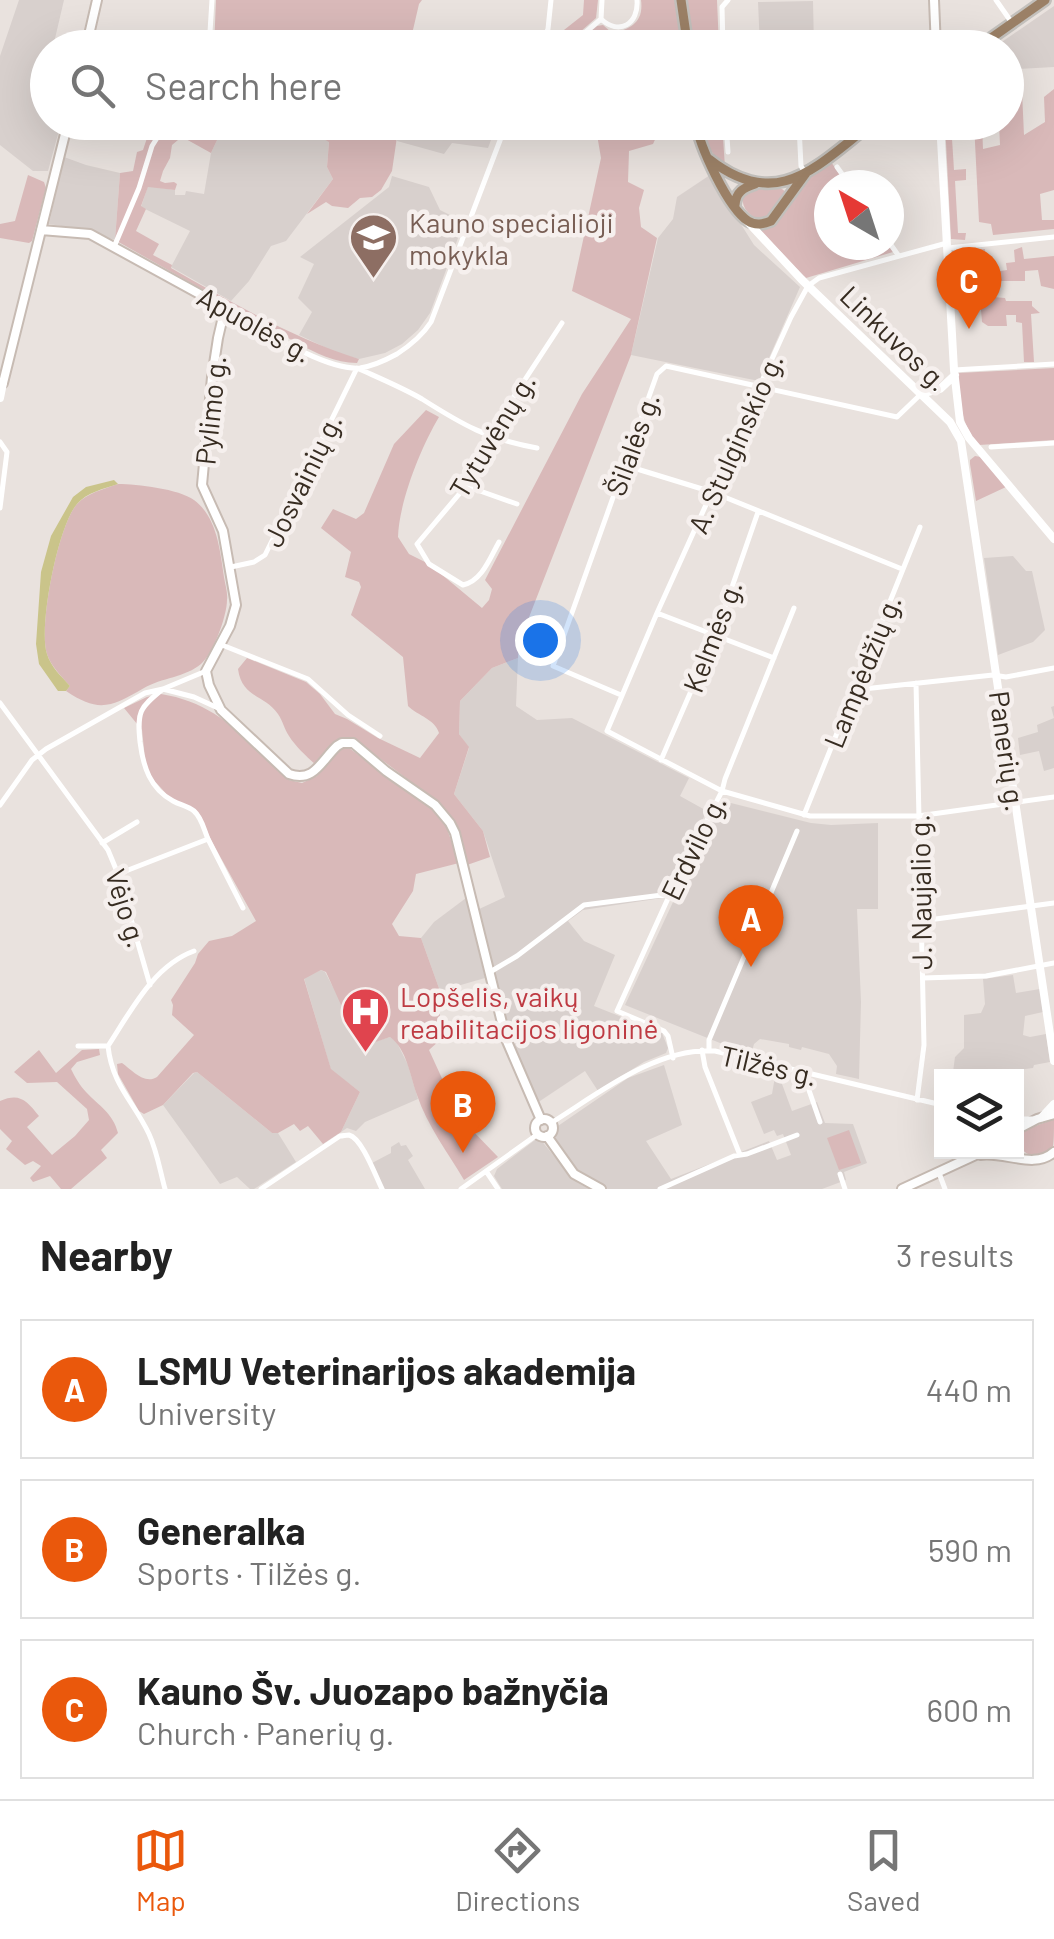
<!DOCTYPE html>
<meta charset="utf-8">
<style>
:root{--surface:#fff;--page:#f2f2f2;--text:#222;--muted:#767676;--line:#e0e0e0;--accent:#ea580c}
body{margin:0;font-family:Barlow,sans-serif;background:var(--page);color:var(--text)}
.controls{position:absolute;right:30px;bottom:30px;display:grid;overflow:hidden;border-radius:0px;box-shadow:0 10px 40px #0002}
.controls button{width:90px;height:90px;display:grid;place-items:center;padding:0;border:0;border-bottom:2px solid var(--line);background:var(--surface);color:var(--text);font:50px sans-serif}
.compass{position:absolute;left:814px;top:170px;width:90px;height:90px;border-radius:50%;background:var(--surface);box-shadow:0 10px 40px #0002;rotate:321deg}
.you{position:absolute;left:540px;top:640px;width:35px;height:35px;margin:-25px;border:8px solid #fff;border-radius:50%;background:#1a73e8;box-shadow:0 0 0 15px #1a73e833}
.badge{display:grid;place-items:center;width:65px;height:65px;border-radius:50%;background:var(--accent);color:#fff;font-size:32px;font-weight:700}
.pin{position:absolute;translate:-50% -82px;filter:drop-shadow(0 2px 5px #0008)}
.pin::after{content:'';position:absolute;top:52px;width:35px;height:30px;background:inherit;clip-path:polygon(0 0,100% 0,50% 100%)}
.list{margin:0;padding:0;list-style:none}
h2{display:flex;justify-content:space-between;align-items:center;height:130px;margin:0;padding:0 40px;font-size:42px}
h2 small{font-size:32px;font-weight:400;color:var(--muted)}
.list li{display:grid;grid-template-columns:65px 1fr auto;gap:30px;align-items:center;box-sizing:border-box;height:140px;margin:0 20px 20px;padding:0 20px;border:2px solid var(--line);border-radius:0px}
.list b{display:block;font-size:38px;white-space:nowrap}
.list p{margin:0;font-size:32px;white-space:nowrap;color:var(--muted)}
.list em{font-size:32px;font-style:normal;color:var(--muted)}
.icon{flex:none;width:55px;height:55px;fill:none;stroke:currentColor;stroke-width:2;stroke-linecap:round;stroke-linejoin:round}
.map{position:relative;flex:none;width:1054px;height:1189px;overflow:hidden}
.search{position:absolute;background:var(--surface);box-shadow:0 10px 40px #0002;left:30px;right:30px;top:30px;height:110px;display:flex;align-items:center;gap:25px;box-sizing:border-box;padding:0 35px;border-radius:55px;color:var(--muted);font-size:38px}
.sheet{height:610px;background:var(--surface)}
nav{display:flex;justify-content:space-around;align-items:center;box-sizing:border-box;height:140px;border-top:2px solid var(--line);background:var(--surface);font-size:28px;color:var(--muted)}
nav a{display:grid;justify-items:center;gap:5px}
nav .on{color:var(--accent)}
.map>svg:first-child{display:block}
</style>
<div class="map">
<svg width="1054" height="1189" viewBox="0 0 1054 1189">
<rect width="100%" height="100%" fill="#e9e2de"/>
<!-- built -->
<path fill="#d8d0cd" d="M19 0H64L53 47 48 48V122L61 123 48 171H33L0 145V56Z
M813 1 814 47H760L758 2Z
M1054 6V67L1018 69 1007 78 1006 48H993Z
M225 123H296L329 141 327 167 333 179 286 241 271 246 249 281 231 301 171 267 190 231 141 207 148 186 175 190V195H185L186 191 204 194 211 153Z
M399 123H503L496 140H491L488 148 452 143 444 154 397 141Z
M64 157 86 165 120 173 115 240 80 229 49 224Z
M710 175 754 245 800 287 759 381 631 355 658 238 673 219 677 197Z
M392 176 429 187 440 210 464 222 430 313 418 330 402 344 385 353 359 359 337 353 299 335 312 312 298 298 314 264 300 257 389 187Z
M1013 556 1026 571H1032L1045 630 1033 642 998 655 984 558Z
M518 658 516 706 537 720 572 718 689 778 680 796 707 811 662 898 583 910 568 921 584 941 615 955 594 1006 662 1033 668 1048 666 1053 644 1062 598 1091 585 1071 537 1103 515 1051 516 1040 505 1018 477 910 505 897 483 831 454 794 469 748 459 734 460 701 492 668Z
M1054 706V768L1044 771 1039 751 1020 755 1018 738 1038 732 1037 725 1054 718 1051 707Z
M723 801 811 823 831 825 878 823V909H857L861 1002 859 1079 836 1074 837 1066 829 1054 802 1047 801 1050 789 1047V1044L760 1039 754 1044 752 1051 730 1047 625 1005 701 842Z
M466 898 485 978 440 991 421 938 434 922Z
M321 970 325 972 364 1045 390 1037 396 1041 408 1065 418 1099 365 1122 356 1131 347 1128 341 1132 360 1092 331 1070 304 978Z
M1013 975 1016 993 1040 989 1043 1012 1025 1016 1023 1035 1030 1037 1046 1034 1050 1062 1034 1065 1033 1068 987 1074 986 1076H956L953 1072 955 1057 964 1048V1015L981 1013 985 1004 983 979Z
M664 1065 682 1125 646 1141 671 1179 769 1141 777 1160 791 1155 783 1134 777 1136 774 1130 764 1134 751 1102 772 1094 776 1071 784 1073 782 1084 792 1111 817 1102 825 1123 853 1124 867 1163 844 1172 846 1180 822 1189H608L578 1173 568 1162 556 1141 555 1128 628 1078Z
M197 1072 272 1133H278L296 1162 254 1189H250L237 1177 220 1184 163 1105 194 1073Z
M540 1139 568 1173 578 1183 589 1189H502L494 1176 497 1169 535 1140Z
M399 1142 401 1146 406 1145 413 1156 408 1160 425 1189H385L372 1163 391 1153V1147Z"/>
<!-- green -->
<path fill="#d9b9b9" d="M216 0H422L419 4 409 47 214 48Z
M584 0H598L596 18 563 47H549L564 30 583 15Z
M641 0H677L683 47 572 48 597 26 603 25 612 33C631 29 644 22 641 0Z
M684 0H717L719 47H694Z
M1018 69 1021 70 1024 135 1045 122 1044 97 1054 89V190L1040 194 1042 220H1054V229L993 235 991 224 979 222 974 123H982L983 149 1000 145 999 123 1006 122 1007 78Z
M152 123H225L211 153 184 138 178 140 172 145 170 158 163 171 160 181 165 183 174 182 177 184 175 190 148 187 141 206 146 209 136 231 159 244 153 255 172 265 171 268C231 302 293 338 359 359L357 363C335 363 316 353 297 343L115 240 120 173 133 171 137 152 143 150Z
M296 123H399L392 171 381 190 372 197 360 198 348 208 332 206 326 202 307 214 333 179 327 167 329 142Z
M595 123H657L659 131 653 144 629 151 628 182 644 190 639 208 641 227 657 238 631 355 519 643 518 658 492 668 460 701 459 734 469 747 454 794 483 831 490 857 467 865 457 826 450 815 434 799 362 745 352 741 336 742 316 765C306 756 296 747 289 736 284 729 283 721 278 714 264 694 242 698 238 669L247 658 306 682 320 694 335 714 347 719 378 738 420 758 439 733C435 719 418 716 408 706L403 657 351 615 361 587 359 582 345 577 351 552 321 528 333 509 356 519 364 513 394 444 426 410 439 417C421 447 399 502 398 537L409 554 429 564 482 608 489 600 492 589 485 580 582 394 631 319 572 291 601 158Z
M700 123H722L725 167C711 154 704 141 700 123Z
M945 123H951L954 170 966 169V180L955 181 958 233H966L965 240 951 239Z
M831 162 847 185H829V245H888L893 252 806 278 759 229C782 226 792 200 805 183 812 175 822 169 831 162Z
M28 175 44 182 46 188 32 241 29 243 0 238V224L15 221Z
M756 189H782L787 193 767 219C753 221 740 209 743 195Z
M1022 247 1024 259 1054 256V289L1041 286 1038 270 1025 271V281H999L994 272 1007 270 1006 263 1015 262 1014 250Z
M985 249 986 269 976 283 977 292 974 294 971 293 967 255 959 256 960 288 954 292 952 251Z
M993 297 1005 298 1006 301H1032V306L1040 313 1031 314 1034 362H1024L1022 323 1016 322V315H1006L1007 326H988L982 322 980 298Z
M1054 368V440L979 445C959 422 961 402 958 373Z
M975 456 981 457 1006 487 976 501 970 464V460Z
M118 484C137 484 179 489 194 500 217 517 220 550 224 577 225 584 228 593 227 600 227 616 213 654 201 664 186 677 161 678 144 688 112 706 100 714 66 691L70 686C61 676 51 666 47 654 38 628 58 525 77 504 87 493 104 489 118 484Z
M161 694C219 703 249 742 289 780L302 783 317 776 340 749 349 748 433 809 446 826 459 863 416 874 413 891 392 924 399 936 421 938 440 991V1040L429 1050 445 1085 468 1126 498 1157 464 1180C448 1153 427 1125 417 1095 410 1076 407 1049 390 1037L364 1046 358 1042 326 972 321 970 304 979 331 1069 360 1092 341 1132 323 1144 308 1126 300 1131 294 1124 278 1133H272L197 1072 193 1073 163 1105 144 1114 139 1111 118 1074 117 1064 122 1063C132 1070 144 1085 157 1077L194 1035 172 1015 173 1005 171 1000 195 963 198 954 209 941 232 936 256 921 212 842 200 815 171 799 151 777 146 768 142 730 124 708 147 697Z
M99 1049 100 1055 77 1062 71 1069C75 1077 80 1086 86 1092 99 1106 113 1113 118 1133L101 1150 107 1158 71 1189H61L50 1176 33 1182 30 1178 41 1166 33 1161 25 1165 6 1149 12 1141 0 1129V1101C20 1092 27 1101 39 1116L27 1127 52 1155 75 1136 89 1120 87 1109 57 1082 27 1083 14 1072 39 1050 56 1073 82 1050Z
M1054 1119C1054 1126 1054 1140 1053 1146 1045 1164 1024 1157 1018 1143L1025 1130Z
M849 1130 861 1163 839 1170 827 1138Z"/>
<!-- water -->
<path fill="#cac48a" d="M114 480 118 484C104 489 87 492 77 504 58 525 38 628 47 654 51 667 61 676 70 686L66 691H58L39 664 36 644 41 572 51 536 73 497 86 487Z"/>
<g fill="none" stroke-linecap="round" stroke-linejoin="round">
<defs>
<path id="secondary" d="M934 0 936 48
M86 48 97 0
M41 230 90 234 225 308 218 338 212 377 202 485 223 531 236 605 230 626 206 671 209 685 221 710 289 774C314 783 321 761 337 746L342 743H353L386 771 435 805 450 823 455 833 506 1039 541 1120
M0 383H3L68 122
M535 1128a9 9 0 1 1 18 0a9 9 0 1 1-18 0Z
M1016 1130 1037 1119 1054 1114
M547 1136 574 1174 601 1189
M980 1155C1005 1151 1034 1170 1054 1152
M902 1189 982 1152"/>
<path id="primary" d="M681 0 688 48
M977 48 1045 0
M696 122C699 146 728 208 748 221 756 226 763 224 771 221L806 173
M709 159C779 214 818 164 874 122
M735 205C736 192 743 188 755 184"/>
</defs>
<!-- secondary casing -->
<use href="#secondary" stroke="#c7bbb3" stroke-width="12"/>
<!-- primary casing -->
<use href="#primary" stroke="#c3c0bc" stroke-width="14"/>
<!-- minor -->
<path stroke="#fff" stroke-width="5" d="M996 0 1012 23
M601 19C619 36 639 24 637 0
M209 48 212 0
M540 48 548 29 551 0
M567 48 601 19 602 0
M723 48 722 7 728 0
M726 122 728 152
M801 122 799 126 801 166 804 171
M837 167 850 185
M889 242 898 255
M947 243 819 278 808 286 791 317 657 613 607 731 722 791 810 816H918L1054 797
M114 247 139 188 152 146 167 122
M948 248 1054 237
M225 308C257 326 324 371 360 368 373 366 386 360 397 354 411 345 422 336 431 322L507 122
M954 370 1054 364
M0 442 7 452 0 508
M991 447 1054 443
M624 465 712 492 902 569
M466 486 517 504
M499 542C490 558 482 581 463 585L429 564 417 544 466 486 488 436 562 323
M231 567 254 562 265 555 357 368C379 378 401 387 422 399 463 425 487 439 537 448
M657 613 774 658
M222 645 308 679 348 715 380 736
M916 683 924 1045 917 1100
M854 690 993 675 1006 677 1054 668
M621 695 553 666 657 374 666 366 897 417 921 394
M0 703 108 850 118 874 150 985
M661 760 715 636 758 512
M0 805 32 760 46 749 145 693 163 689 206 671
M804 815 920 527
M208 839C204 830 202 818 194 811 188 806 180 805 173 801 150 789 143 766 140 742 137 712 139 708 163 689L194 697 218 708
M102 843 137 822
M118 874 208 839 243 908
M921 921 1054 903
M490 972 517 956 584 905 670 894
M923 978 986 976 1054 963
M78 1046H108C131 1011 153 966 194 951
M108 1046C112 1085 134 1102 149 1134 157 1151 160 1171 165 1189
M702 1050 705 1067 740 1155
M709 1051V1040L797 831
M673 1058 668 1036 664 1031 617 1011 670 894 722 791 725 779 794 608
M803 1073 820 1122
M1016 1119H1034
M551 1123C598 1094 656 1047 715 1051L942 1105
M486 1171 498 1189
M939 1173 945 1189
M840 1174 845 1189
M261 1189 340 1136C343 1136 346 1135 349 1135 362 1138 376 1177 382 1189
M461 1189 538 1134
M660 1189 734 1156 747 1154 797 1135"/>
<!-- tertiary -->
<path stroke="#fff" stroke-width="8" d="M940 122 954 370 960 422 969 438 1054 539
M747 221 801 279 950 422 961 441 1054 1061
M921 394 940 389 955 375
M0 398 3 383
M1042 1117 1054 1104"/>
<!-- secondary -->
<use href="#secondary" stroke="#fff" stroke-width="8"/>
<!-- primary -->
<use href="#primary" stroke="#9b8066" stroke-width="9"/>
</g>
<!-- icons -->
<defs>
<symbol id="school-pin" viewBox="-11 -11 22 30"><path d="M0 17L-7.5 6A9.5 9.5 0 1 1 7.5 6Z" fill="#8d6e63" stroke="#f6f0ee"/><path d="M0-5L7-2L0 1L-7-2ZM-4 1L0 2.5L4 1V4Q0 6-4 4Z" fill="#fff"/></symbol>
<symbol id="hospital-pin" viewBox="-11 -11 22 30"><path d="M0 17L-7.5 6A9.5 9.5 0 1 1 7.5 6Z" fill="#e0444e" stroke="#f6f0ee"/><path d="M-5-5h3v3.5h4V-5h3V5h-3V1.5h-4V5h-3Z" fill="#fff"/></symbol>
</defs>
<g fill-rule="evenodd">
<use href="#school-pin" x="346" y="210" width="55" height="75"/>
<use href="#hospital-pin" x="338" y="984" width="55" height="75"/>
</g>
<g text-anchor="middle" dominant-baseline="central" stroke-width="9" stroke-linejoin="round" paint-order="stroke">
<!-- education labels -->
<g font-size="28" fill="#785e54" stroke="#f6f0ee" text-anchor="start">
<text x="409" y="222">Kauno specialioji<tspan x="409" dy="32">mokykla</tspan></text>
</g>
<!-- street labels -->
<g font-size="28" fill="#372c21" stroke="#f6f0ee">
<text transform="translate(255 324) rotate(29)">Apuolės g.</text>
<text transform="translate(895 338) rotate(44)">Linkuvos g.</text>
<text transform="translate(210 410) rotate(-84)">Pylimo g.</text>
<text transform="translate(492 435) rotate(-59)">Tytuvėnų g.</text>
<text transform="translate(735 443) rotate(-66)">A. Stulginskio g.</text>
<text transform="translate(632 444) rotate(-70)">Šilalės g.</text>
<text transform="translate(302 480) rotate(-64)">Josvainių g.</text>
<text transform="translate(712 636) rotate(-69)">Kelmės g.</text>
<text transform="translate(862 671) rotate(-68)">Lampėdžių g.</text>
<text transform="translate(1008 751) rotate(82)">Panerių g.</text>
<text transform="translate(693 847) rotate(-64)">Erdvilo g.</text>
<text transform="translate(920 892) rotate(-91)">J. Naujalio g.</text>
<text transform="translate(127 908) rotate(73)">Vėjo g.</text>
<text transform="translate(769 1065) rotate(13)">Tilžės g.</text>
</g>
<!-- health labels -->
<g font-size="28" fill="#be3a42" stroke="#f6f0ee" text-anchor="start">
<text x="400" y="996">Lopšelis, vaikų<tspan x="400" dy="32">reabilitacijos ligoninė</tspan></text>
</g>
</g>
</svg>
<div class="controls">
<button><svg class="icon" aria-label="layers" viewBox="0 0 24 24"><path d="M12 4l9 5-9 5-9-5zM3 14l9 5 9-5"/></svg></button>
</div>
<svg class="compass" viewBox="-18 -18 36 36"><path d="M0-13l5 13h-10z" fill="#e53935"/><path d="M0 13l5-13h-10z" fill="#767676"/></svg>
<div class="you"></div>
<div class="pin badge" style="left:751px;top:967px">A</div>
<div class="pin badge" style="left:463px;top:1153px">B</div>
<div class="pin badge" style="left:969px;top:329px">C</div>
<div class="search"><svg class="icon" aria-label="search" viewBox="0 0 24 24"><circle cx="10" cy="10" r="6"/><path d="M15 15l6 6"/></svg>Search here</div>
</div>
<section class="sheet">
<h2>Nearby<small>3 results</small></h2>
<ul class="list">
<li><span class="badge">A</span><div><b>LSMU Veterinarijos akademija</b><p>University</p></div><em>440 m</em></li>
<li><span class="badge">B</span><div><b>Generalka</b><p>Sports · Tilžės g.</p></div><em>590 m</em></li>
<li><span class="badge">C</span><div><b>Kauno Šv. Juozapo bažnyčia</b><p>Church · Panerių g.</p></div><em>600 m</em></li>
</ul>
</section>
<nav>
<a class="on"><svg class="icon" aria-label="map" viewBox="0 0 24 24"><path d="M3 6l6-2 6 2 6-2v14l-6 2-6-2-6 2zM9 4v14M15 6v14"/></svg>Map</a>
<a><svg class="icon" aria-label="directions" viewBox="0 0 24 24"><path d="M12 3l9 9-9 9-9-9zM9 14v-3h6M13 9l2 2-2 2"/></svg>Directions</a>
<a><svg class="icon" aria-label="saved" viewBox="0 0 24 24"><path d="M7 4h10v16l-5-4-5 4z"/></svg>Saved</a>
</nav>
